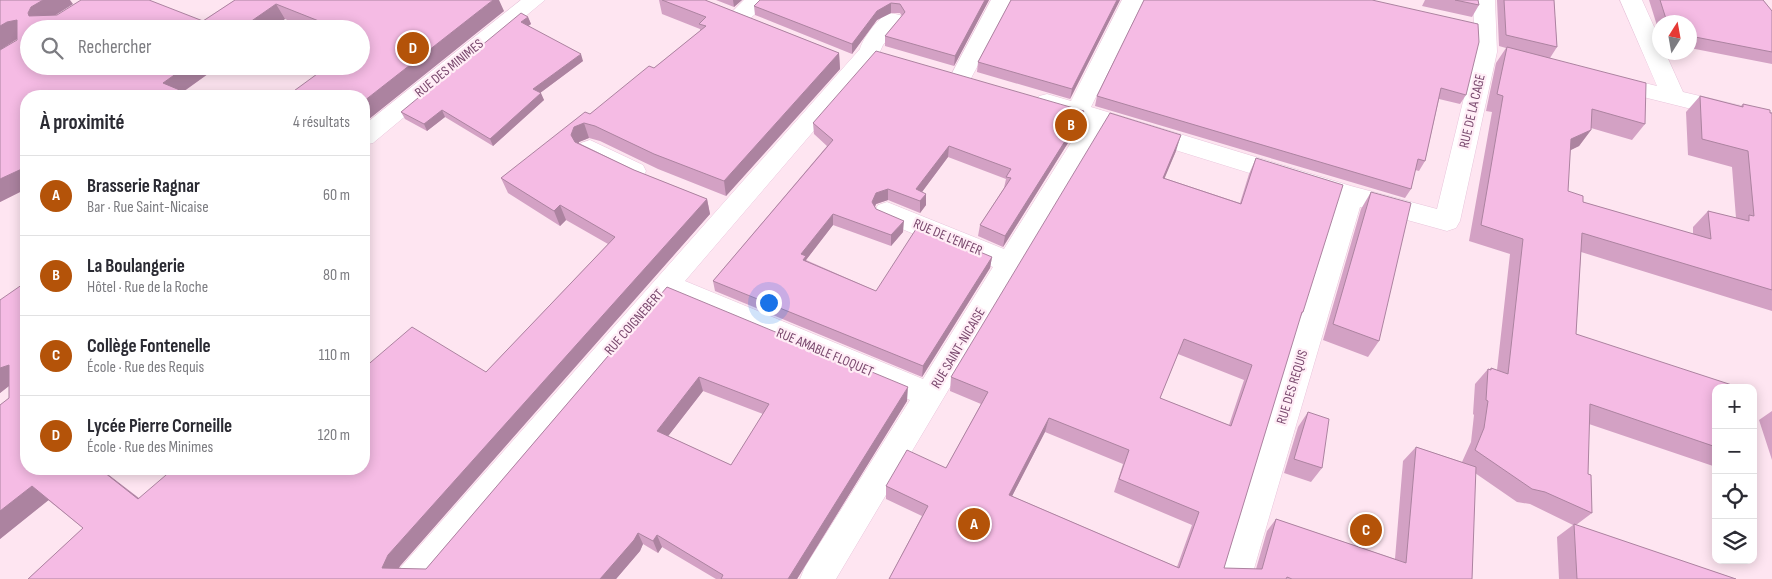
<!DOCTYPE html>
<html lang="fr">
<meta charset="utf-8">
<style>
:root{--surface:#fff;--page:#f7f7f7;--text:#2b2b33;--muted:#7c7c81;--line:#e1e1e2;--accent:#b45309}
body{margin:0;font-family:"Sofia Sans Condensed",sans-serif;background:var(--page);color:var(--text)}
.controls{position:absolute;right:15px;bottom:15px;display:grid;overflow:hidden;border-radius:10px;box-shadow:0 2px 12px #0003}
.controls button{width:45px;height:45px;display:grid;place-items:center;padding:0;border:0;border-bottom:1px solid var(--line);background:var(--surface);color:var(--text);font:25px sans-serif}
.compass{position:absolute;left:1652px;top:15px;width:45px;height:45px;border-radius:50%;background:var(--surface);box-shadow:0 2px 12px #0003;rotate:11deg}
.you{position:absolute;left:768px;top:302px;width:18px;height:18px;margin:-12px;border:4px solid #fff;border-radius:50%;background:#1a73e8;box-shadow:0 0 0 8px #1a73e833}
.badge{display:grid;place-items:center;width:32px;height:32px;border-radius:50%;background:var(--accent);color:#fff;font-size:16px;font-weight:700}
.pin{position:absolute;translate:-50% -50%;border:2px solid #fff;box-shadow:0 1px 5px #0006}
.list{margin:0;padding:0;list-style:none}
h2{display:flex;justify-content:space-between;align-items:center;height:65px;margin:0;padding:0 20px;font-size:21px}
h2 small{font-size:16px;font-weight:400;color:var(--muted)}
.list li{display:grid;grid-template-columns:32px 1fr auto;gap:15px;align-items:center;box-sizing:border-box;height:80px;padding:0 20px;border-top:1px solid var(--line)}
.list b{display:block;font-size:19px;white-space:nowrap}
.list p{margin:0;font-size:16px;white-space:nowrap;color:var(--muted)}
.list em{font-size:16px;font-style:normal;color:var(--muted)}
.icon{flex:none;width:28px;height:28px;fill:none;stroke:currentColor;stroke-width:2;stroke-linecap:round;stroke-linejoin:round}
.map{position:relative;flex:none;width:1772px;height:579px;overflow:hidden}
.search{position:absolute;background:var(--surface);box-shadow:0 2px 12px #0003;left:20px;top:20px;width:350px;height:55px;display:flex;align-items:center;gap:12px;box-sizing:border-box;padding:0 18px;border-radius:28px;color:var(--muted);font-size:19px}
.panel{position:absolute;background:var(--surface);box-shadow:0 2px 12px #0003;left:20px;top:90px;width:350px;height:385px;border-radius:20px}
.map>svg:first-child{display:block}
</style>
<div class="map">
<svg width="1772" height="579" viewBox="0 0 1772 579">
<rect width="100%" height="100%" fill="#fee5f1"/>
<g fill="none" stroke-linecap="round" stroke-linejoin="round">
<defs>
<path id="minor" d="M521 0H545L373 143 364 145V125Z
M744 0H767C758 13 745 27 729 23L726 18Z
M991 0H1013L969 82 961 84 953 82 950 77Z
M1122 0H1144L1091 107 1351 186 1437 209 1475 52 1473 0H1495L1497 52 1460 221 1456 228 1447 231 1360 207 1251 579H1217L1337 200 1104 128 836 579H800L805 567 910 400 671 299 435 579H396L401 567 860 49C862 40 876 21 884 16 889 12 894 14 900 15L903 20 883 45 878 56 685 281 923 379 993 267 878 219 874 212 878 205 887 202 1004 249 1084 122 1039 108 1035 102 1039 96 1047 94 1071 101Z
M1620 0H1642L1660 40V52H1665L1683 92 1772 113V129L1603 87 1600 82 1603 77 1611 75 1657 86Z
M590 140 643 165 646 171 643 177C623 183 599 164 581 155L578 149 581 143Z"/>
</defs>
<!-- minor casing -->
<use href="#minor" stroke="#e8c5db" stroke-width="1"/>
<!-- minor -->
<use href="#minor" fill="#fff" fill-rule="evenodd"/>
</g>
<!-- wall -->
<path fill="#d3a1c4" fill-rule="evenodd" d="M0 0 73 4 56 15 203 21 235 0 504 11 364 123V96L361 66V29H308L285 19 29 66H219L183 92 26 96V189L0 202V50L17 40V39L0 50Z
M659 0H705L839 53 840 69 726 196 658 169 600 141 589 138 579 142V143L634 170 707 199 710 214 400 566 398 569H426L667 287 907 401 797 579H716L662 547 658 553 643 544 640 551 616 579H28L83 528 48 500 0 539V405L9 398V386L0 393V300L26 469H101L139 498 486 372 608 244 566 220 560 226 508 193 501 178 654 68 700 31V29L662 14ZM703 391 763 414 731 465 668 436Z
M716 0H742L734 7Z
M760 0H989L954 66 885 46V36L902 16 900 13H891L877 20 852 54 755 15 754 6Z
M1011 0H1120L1070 99 977 72 978 62Z
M1144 0 1466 95 1460 104 1439 99 1425 161 1419 171 1415 170 1411 189 1405 198 1095 106 1097 96Z
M1425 0H1478L1479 5 1472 17 1422 6Z
M1497 0H1554L1557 47 1550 58 1645 124 1632 140 1591 128V130L1579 146 1570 150 1568 191 1583 202 1693 234V227L1708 211 1736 218 1732 167 1688 155 1686 112 1700 96 1741 106 1743 104 1772 113V311L1581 252 1576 334 1716 388V467L1589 424 1588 474 1592 513 1576 525 1736 579H1559L1557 537 1573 525 1530 504 1517 502 1475 473 1472 579H889L922 516 886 499V486L946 468 981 404 950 391 951 377 1176 151 1164 178 1240 203 1249 174 1256 158 1303 312 1299 320 1224 568 1256 569 1267 531 1276 519 1395 559 1403 461 1416 447 1462 462 1471 442 1474 415 1473 414 1475 384 1488 369 1490 370 1491 368 1497 370 1510 254 1469 241 1492 112 1486 111 1496 63 1506 48 1499 46ZM1178 354 1244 380 1229 425 1160 398ZM1045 432 1123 464 1114 492 1192 525 1177 567 1012 496Z
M1649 0H1763L1772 11V64L1690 48V22H1660V35Z
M528 17 531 24 528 26 583 61 540 93 544 100 493 146 445 117 427 131 405 119 401 112Z
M1084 111 1081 122 1003 247 978 236 980 225 1004 188 1006 179 948 157 922 192 926 205 920 213 888 200 876 204 875 207 876 209 903 232 891 246 833 225 806 260 876 291 992 257 990 268 922 377 715 291 713 281 827 146 814 134 813 123Z
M1371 192 1379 341 1368 357 1323 340 1361 209Z
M1772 411V460L1759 420Z
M1308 412 1322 468 1311 482 1284 473 1298 427Z"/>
<!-- shaded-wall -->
<path fill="#ac83a0" d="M43 0H70L73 4 44 22 29 16 28 13 31 7Z
M493 0H499L504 11 364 123V101Z
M733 0H742L734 7Z
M985 0H989L954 66 955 56Z
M1117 0H1120L1070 99 1072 89Z
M891 3V13L877 20 852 54V44L877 11Z
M276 4 285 19 272 29H240Z
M528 17 531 24 524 29 521 22Z
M17 20 20 37 0 50V26L7 22Z
M839 53 840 69 726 196 724 181Z
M581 54 583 61 536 96 533 89Z
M187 66H219L177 96 163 83Z
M541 93 544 100 493 146 490 139Z
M442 110 445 117 427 131 424 124Z
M1084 111 1081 122 1003 247 1005 236Z
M584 123 589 138 579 142 576 150 571 135 574 127Z
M1591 130 1579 146 1559 156 1571 139Z
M1181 135 1176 151 1158 194 1163 178Z
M949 146 948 157 916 200V189Z
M26 167V189L0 202V179Z
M888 189V200L876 204 872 213V202L876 193Z
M926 194V205L920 213V201Z
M707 199 710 214 400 566 394 579 382 568 388 555Z
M560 205 566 220 560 226 554 211Z
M833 214V225L806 260 807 267 801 254Z
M904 221 903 232 891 246V235Z
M992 257 990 268 922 377 923 366Z
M9 365 14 382 0 393V368Z
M699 377 703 391 662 444 657 431Z
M908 387 907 401 797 579H788Z
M1049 418 1045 432 1006 508 1009 495Z
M100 469H101L155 511 138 499Z
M32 486 50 499 0 539V511Z
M638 533 643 544 640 551 616 579H600Z
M657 535 662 547 658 553 653 541Z"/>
<!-- building -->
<path fill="#f5bbe4" stroke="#ac83a0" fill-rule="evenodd" d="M0 0H43L31 7 28 13 29 16 57 15 81 0H149L203 21 235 0H493L364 101V96H287L328 66H361V42L365 39 361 37V29H339L276 4 240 29H29V66H187L163 83 194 96H26V167L0 179V50L17 40V20L7 22 0 26Z
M662 0H705L839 53 724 181 654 154 595 126 584 123 574 127 571 135 575 142 634 170 707 199 388 555 382 568 426 569 667 287 908 387 788 579H721L723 575 657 535 653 541 638 533 634 540 600 579H28L83 528 32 486 0 511V405L9 398V365L0 368V300L26 282V469H100L138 499 173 469H364V368L412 327 486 372 615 237 560 205 554 211 501 178 585 112 590 114 649 66 654 68 706 26 699 24 706 17ZM699 377 769 404 731 465 657 431Z
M760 0H985L955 56 885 36 905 12 900 4 891 3 877 11 852 44 754 6Z
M1011 0H1117L1072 89 978 62Z
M1144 0H1372L1478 24 1479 42 1466 95 1441 88 1425 161 1418 159 1411 189 1097 96Z
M1455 0H1478L1479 5Z
M1504 0H1554L1557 47 1506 35Z
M1660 0H1763L1772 11V52L1690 36V22H1667Z
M521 13 528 17 521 22 581 54 533 89 541 93 490 139 442 110 424 124 401 112Z
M1507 47 1646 83 1645 124 1592 109 1591 130 1571 139 1568 191 1583 196V202L1711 239 1708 211 1749 221V215L1754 216 1748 151 1702 139 1700 96 1743 107V104L1770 110V113H1772V290L1582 233 1576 334 1738 387V388H1716V447L1590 404 1588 474 1591 475 1592 513 1545 492 1532 489 1475 450 1484 428 1488 401 1486 400 1488 369 1491 370V368L1508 374 1523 239 1481 225 1503 96 1497 94Z
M876 51 1084 111 1005 236 980 225 1011 178 1006 177 1011 169 949 146 916 189 926 194 920 201 888 189 876 193 872 202 876 209 904 221 891 235 833 214 801 254 806 256 803 260 876 291 918 226 992 257 923 366 713 281 833 140 813 123Z
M1110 113 1181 135 1163 178 1241 204 1256 158 1343 185 1303 312H1302L1224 568 1262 569 1276 519 1406 563 1416 447 1476 467 1472 579H1292L1287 577 1286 579H889L928 506 886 486 907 450 946 468 988 392 951 377ZM1184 339 1252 365 1231 426 1160 398ZM1049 418 1129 450 1119 479 1199 512 1179 568 1009 495Z
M1371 192 1411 203 1379 341 1333 324Z
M1308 412 1329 419 1322 468 1294 459Z
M1574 524 1736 579H1577Z"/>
<g text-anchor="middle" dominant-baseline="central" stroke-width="4.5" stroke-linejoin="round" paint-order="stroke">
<!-- street labels -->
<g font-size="14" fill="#79486d" stroke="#ffedf6">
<text transform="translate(449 68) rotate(-39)">RUE DES MINIMES</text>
<text transform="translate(1472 111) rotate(-77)">RUE DE LA CAGE</text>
<text transform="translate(948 237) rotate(23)">RUE DE L'ENFER</text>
<text transform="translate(634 322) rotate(-49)">RUE COIGNEBERT</text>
<text transform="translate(958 348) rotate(-59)">RUE SAINT-NICAISE</text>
<text transform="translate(825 352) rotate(23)">RUE AMABLE FLOQUET</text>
<text transform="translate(1292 387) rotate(-73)">RUE DES REQUIS</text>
</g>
</g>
</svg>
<div class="controls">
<button>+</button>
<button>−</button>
<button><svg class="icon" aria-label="locate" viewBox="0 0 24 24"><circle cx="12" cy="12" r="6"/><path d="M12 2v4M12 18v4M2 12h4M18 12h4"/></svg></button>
<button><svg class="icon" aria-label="layers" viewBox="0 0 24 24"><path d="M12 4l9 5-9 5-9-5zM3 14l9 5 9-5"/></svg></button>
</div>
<svg class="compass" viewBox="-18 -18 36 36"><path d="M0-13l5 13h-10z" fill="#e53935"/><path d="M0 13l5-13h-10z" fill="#7c7c81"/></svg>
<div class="you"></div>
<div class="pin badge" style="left:974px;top:524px">A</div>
<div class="pin badge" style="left:1071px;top:125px">B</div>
<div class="pin badge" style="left:1366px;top:530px">C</div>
<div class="pin badge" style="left:413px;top:48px">D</div>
<div class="search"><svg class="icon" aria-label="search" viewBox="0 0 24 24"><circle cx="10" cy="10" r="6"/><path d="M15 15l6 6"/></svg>Rechercher</div>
<section class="panel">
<h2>À proximité<small>4 résultats</small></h2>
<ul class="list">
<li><span class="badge">A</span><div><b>Brasserie Ragnar</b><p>Bar · Rue Saint-Nicaise</p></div><em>60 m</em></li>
<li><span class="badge">B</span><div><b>La Boulangerie</b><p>Hôtel · Rue de la Roche</p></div><em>80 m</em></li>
<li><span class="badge">C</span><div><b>Collège Fontenelle</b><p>École · Rue des Requis</p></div><em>110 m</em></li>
<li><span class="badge">D</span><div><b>Lycée Pierre Corneille</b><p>École · Rue des Minimes</p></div><em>120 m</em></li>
</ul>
</section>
</div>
